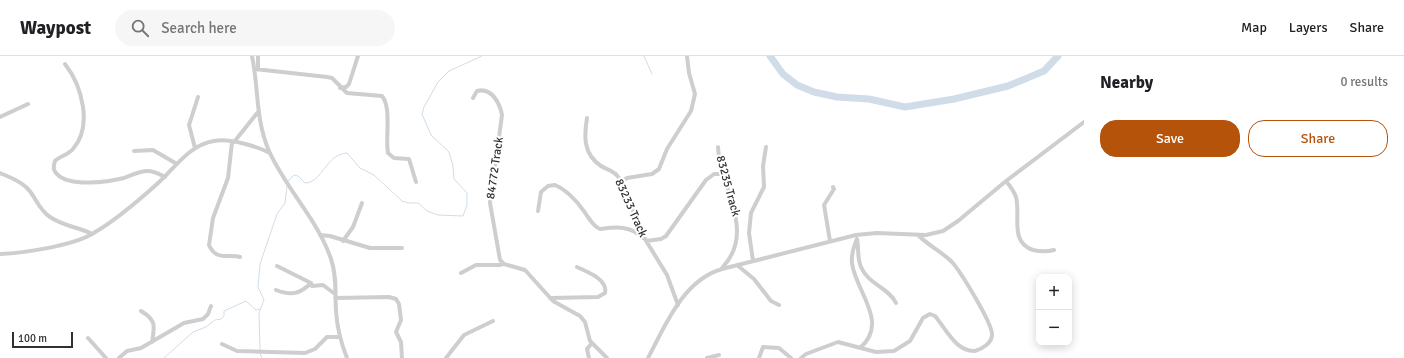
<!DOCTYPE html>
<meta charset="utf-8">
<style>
:root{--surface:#fff;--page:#f6f6f6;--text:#202124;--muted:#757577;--line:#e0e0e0;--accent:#b45309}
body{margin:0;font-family:Signika,sans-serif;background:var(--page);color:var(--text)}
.controls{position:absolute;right:12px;bottom:12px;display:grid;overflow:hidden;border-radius:8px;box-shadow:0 2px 10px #0003}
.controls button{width:36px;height:36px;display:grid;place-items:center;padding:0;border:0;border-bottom:1px solid var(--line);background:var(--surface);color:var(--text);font:20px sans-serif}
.scale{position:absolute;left:12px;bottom:10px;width:61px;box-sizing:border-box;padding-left:4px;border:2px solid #313131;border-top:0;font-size:11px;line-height:14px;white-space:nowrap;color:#313131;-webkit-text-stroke:3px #fff;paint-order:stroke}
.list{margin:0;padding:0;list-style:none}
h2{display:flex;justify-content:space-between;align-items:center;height:52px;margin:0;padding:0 16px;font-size:17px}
h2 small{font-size:13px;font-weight:400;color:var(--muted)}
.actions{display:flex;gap:8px;padding:12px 16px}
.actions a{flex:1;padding:9px 0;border:1px solid var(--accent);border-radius:16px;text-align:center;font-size:14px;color:var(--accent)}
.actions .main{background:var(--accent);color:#fff}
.icon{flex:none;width:22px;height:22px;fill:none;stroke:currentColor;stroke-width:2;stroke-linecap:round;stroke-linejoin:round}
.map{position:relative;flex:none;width:1084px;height:302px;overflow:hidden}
header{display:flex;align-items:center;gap:24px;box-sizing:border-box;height:56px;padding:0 20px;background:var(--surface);border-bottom:1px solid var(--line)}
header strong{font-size:19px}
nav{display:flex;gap:22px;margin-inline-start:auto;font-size:14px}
.search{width:280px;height:36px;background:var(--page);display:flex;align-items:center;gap:10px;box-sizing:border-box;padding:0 14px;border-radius:22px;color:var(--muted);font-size:15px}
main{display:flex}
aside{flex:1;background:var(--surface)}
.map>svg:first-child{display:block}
</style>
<header>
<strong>Waypost</strong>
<div class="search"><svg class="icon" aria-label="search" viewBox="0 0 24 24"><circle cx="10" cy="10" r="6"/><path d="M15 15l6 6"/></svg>Search here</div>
<nav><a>Map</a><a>Layers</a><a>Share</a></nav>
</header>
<main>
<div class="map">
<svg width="1084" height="302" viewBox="0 0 1084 302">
<rect width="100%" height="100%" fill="#fff"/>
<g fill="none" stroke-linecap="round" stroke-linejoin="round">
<!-- stream -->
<path stroke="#d0dde9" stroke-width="1" d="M644 0 652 18
M288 125 294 119 298 120 305 127C322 127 326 98 347 97L360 112 374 119 402 145 408 147H418L427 155 438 159 463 160 467 149V137L454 123 453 110 449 96 431 79 422 58 424 51 438 26 449 15 482 0
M260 294 259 257 264 244 258 231 260 208 277 158 285 147 287 130
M260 297 262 302
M164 302 193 276 206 271 215 264 221 263 224 260V255L246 245 256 254 260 253"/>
<!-- river -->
<path stroke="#d0dde9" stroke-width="7" d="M770 0 783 18 797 29 814 36 837 41 869 43 905 51 954 43 1008 30 1044 15 1058 0"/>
<!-- street -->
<path stroke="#cecece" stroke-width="4" d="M252 0C259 33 255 62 269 95 286 133 318 164 331 203 337 220 335 238 336 255 337 271 341 287 347 302
M258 0V13
M65 8C82 30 93 70 73 93 68 99 60 100 55 105 53 111 53 115 58 119 71 131 108 126 124 122 132 119 139 115 148 115 154 115 159 118 165 121
M255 13 327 21 332 22 347 37 382 40C392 52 385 82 388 97L394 102 409 103 416 126
M340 32 346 31 349 28 358 0
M473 42 477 35C492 31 500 48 502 59L490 147 500 204 504 208 525 214 553 245 580 260 585 266 590 285 607 302
M0 61 28 48
M587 62C584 80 583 98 601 110 607 114 614 114 619 122L645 183 667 219 678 249
M232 86 228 122 213 162 209 189C216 205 228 198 240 201
M234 86 258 56
M718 91C720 133 757 175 722 212
M195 92 189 69 198 41
M134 95 153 94 177 108
M0 117C9 121 19 124 27 132 36 141 38 153 50 161 63 170 78 171 92 178
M1006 125C1010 130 1014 135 1016 141 1021 159 1009 186 1033 194 1041 196 1046 196 1054 194
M620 126 627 122 652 118 659 113 667 93 691 55 695 38 689 17 687 0
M538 155 541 136 548 130 555 129C565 133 577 145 583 154 588 160 592 170 600 173 616 171 630 169 643 182
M320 179 330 180 370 192H402
M857 183C854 190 851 198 852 207 855 235 890 266 860 292
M857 183C859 193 857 202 861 211 868 228 889 232 896 247
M343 185 353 171 362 147
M646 185 661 183 666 180 706 124 714 118H722
M830 185 824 149 834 133 833 131
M0 198C24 197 71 190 92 178 115 165 137 146 157 128 175 112 189 89 214 85 229 82 256 90 270 97
M753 205 749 177 751 157 764 131 763 110 766 91
M737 209 754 223 771 245 779 249
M277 210 311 227
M461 217 476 209H499L503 208
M276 234C291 240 300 238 311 227L312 230 323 229 335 238
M335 242 389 241 396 243 399 248 401 264 396 276 401 286 402 302
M550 242 598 241 605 237C608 223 587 216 577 211
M141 255C156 264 155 269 152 286
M88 282 106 302
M222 288 237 295 305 297 315 293 327 281H340
M119 302 127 295 141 292 184 267 203 263 208 258 211 250
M446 302 464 279 493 265
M589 302 587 293 592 287
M648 302C665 270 683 224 722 213L856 179 877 177 926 179 943 175 958 165 1006 125 1084 66
M707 302 719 299
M759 302 763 291 779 292 791 302
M801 302 806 298 838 286 876 296 894 295 910 285 923 262 930 258 935 260C946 273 956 296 975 295 982 293 992 287 992 279 993 268 960 215 952 206 942 196 929 190 918 179"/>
</g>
<g text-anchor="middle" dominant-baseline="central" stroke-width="4" stroke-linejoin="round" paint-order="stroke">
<!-- street labels -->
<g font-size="12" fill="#313131" stroke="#fff">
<text transform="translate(495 112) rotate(-82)">84772 Track</text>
<text transform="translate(728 130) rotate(75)">83235 Track</text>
<text transform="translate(631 152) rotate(66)">83233 Track</text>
</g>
</g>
</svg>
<div class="controls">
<button>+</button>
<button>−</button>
</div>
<div class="scale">100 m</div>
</div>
<aside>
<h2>Nearby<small>0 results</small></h2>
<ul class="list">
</ul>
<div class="actions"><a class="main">Save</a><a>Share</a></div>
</aside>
</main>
